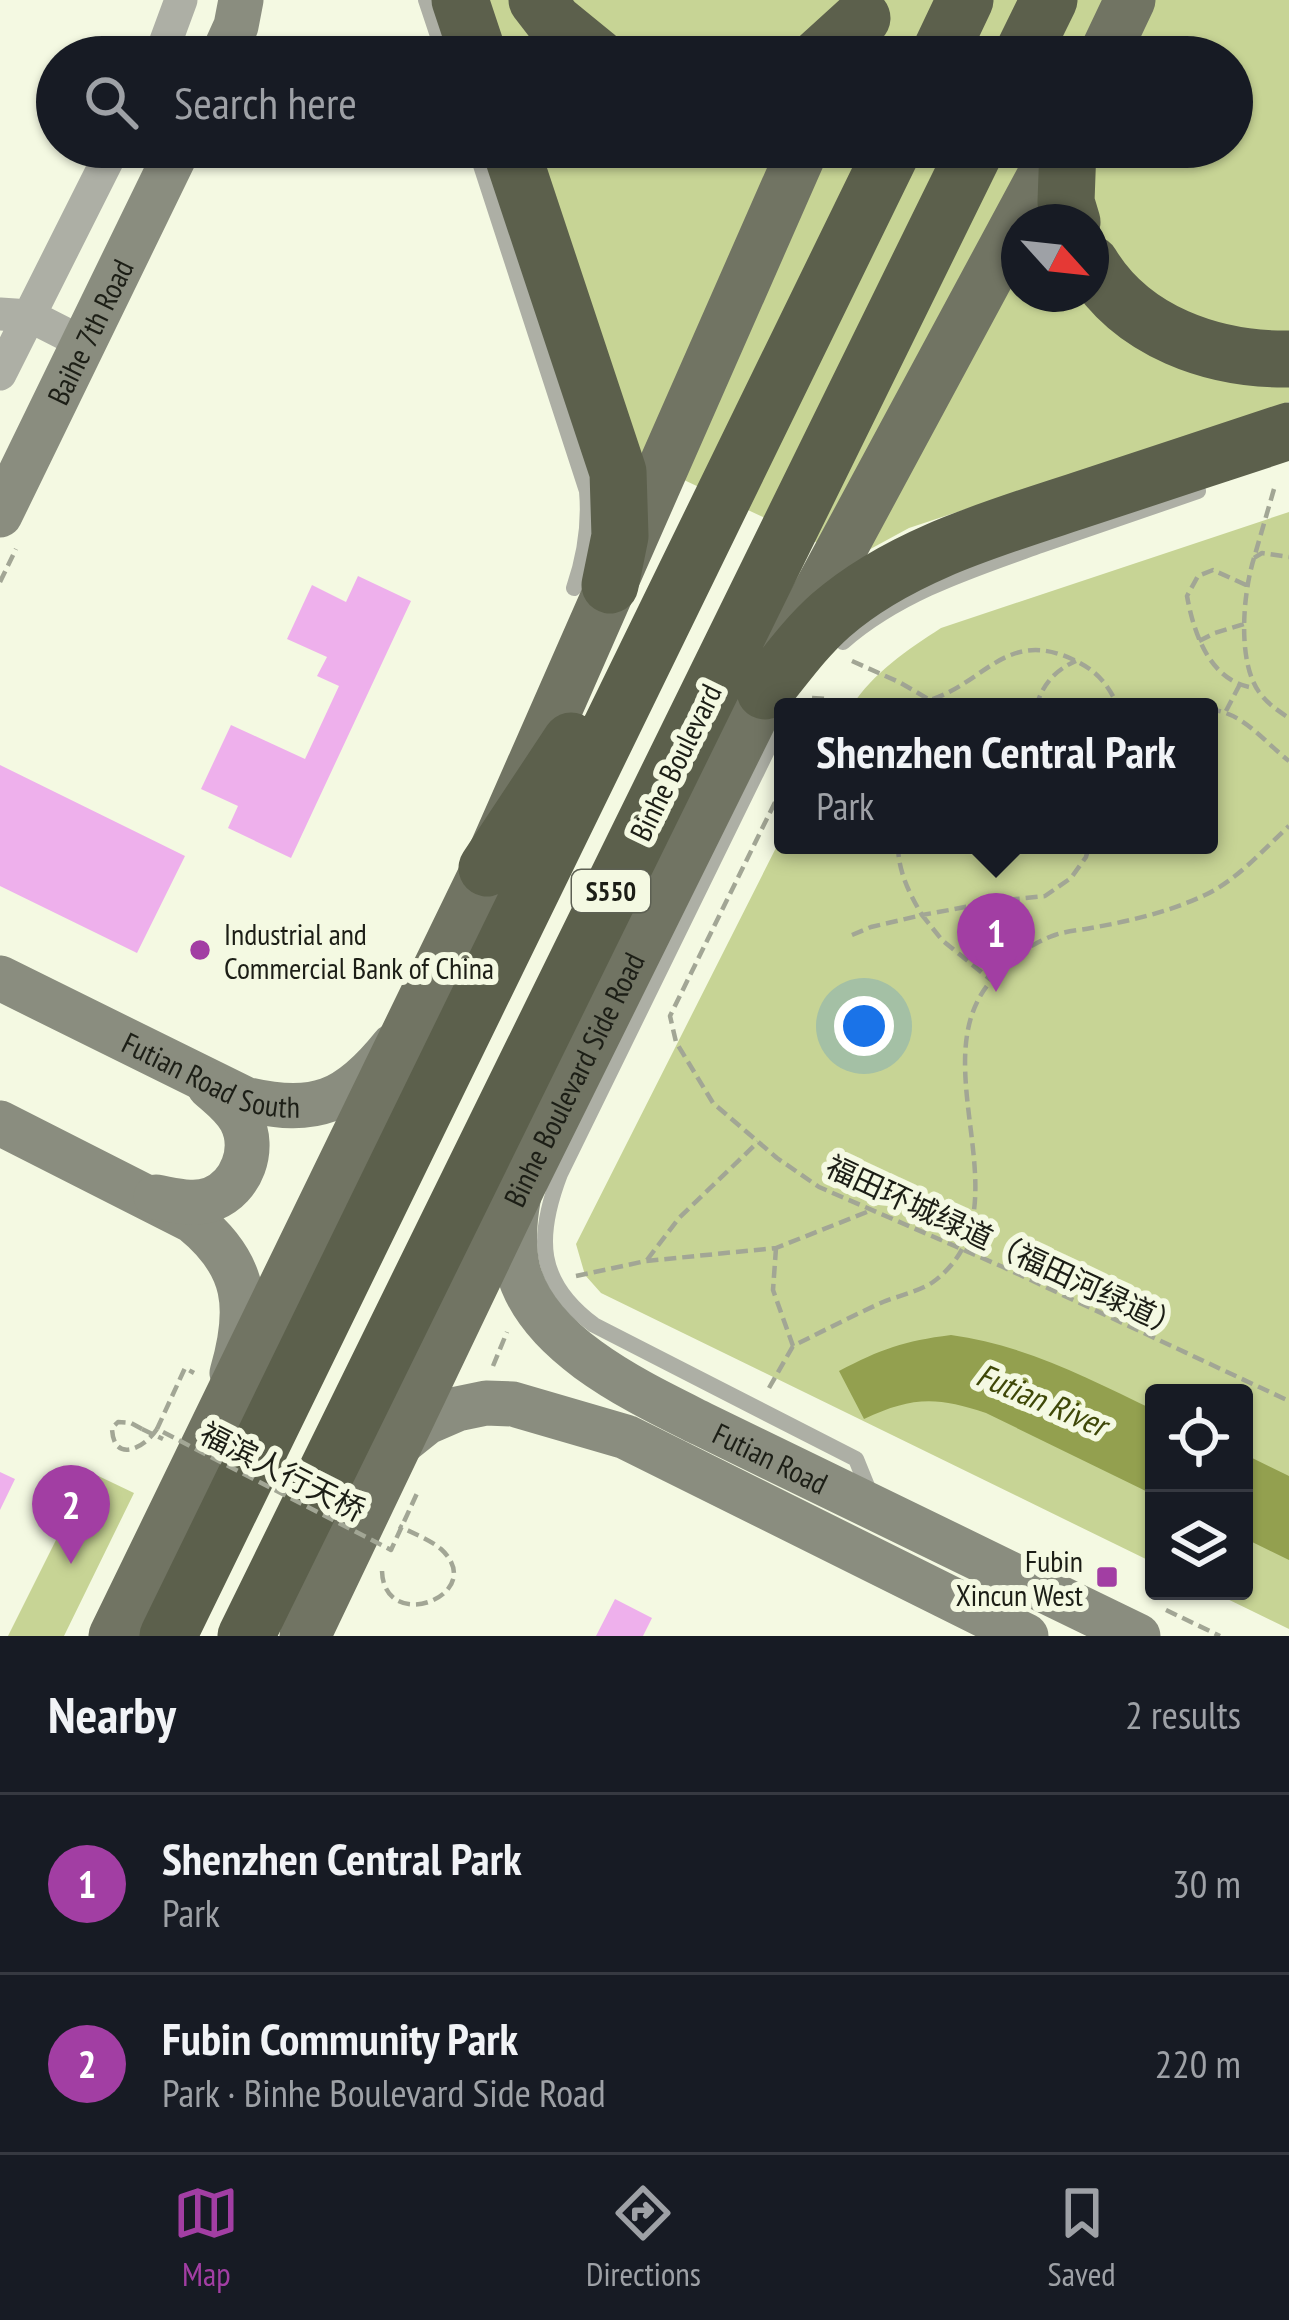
<!DOCTYPE html>
<meta charset="utf-8">
<style>
:root{--surface:#171b24;--page:#20242c;--text:#f1f3f6;--muted:#9ea1a6;--line:#363941;--accent:#a23ea3}
body{margin:0;font-family:"PT Sans Narrow","Noto Sans SC",sans-serif;background:var(--page);color:var(--text)}
.controls{position:absolute;right:36px;bottom:36px;display:grid;overflow:hidden;border-radius:12px;box-shadow:0 3px 9px #0004}
.controls button{width:108px;height:108px;display:grid;place-items:center;padding:0;border:0;border-bottom:3px solid var(--line);background:var(--surface);color:var(--text);font:60px sans-serif}
.compass{position:absolute;left:1001px;top:204px;width:108px;height:108px;border-radius:50%;background:var(--surface);box-shadow:0 3px 9px #0004;rotate:117deg}
.you{position:absolute;left:864px;top:1026px;width:42px;height:42px;margin:-30px;border:9px solid #fff;border-radius:50%;background:#1a73e8;box-shadow:0 0 0 18px #1a73e833}
.badge{display:grid;place-items:center;width:78px;height:78px;border-radius:50%;background:var(--accent);color:#fff;font-size:39px;font-weight:700}
.pin{position:absolute;translate:-50% -99px;filter:drop-shadow(0 3px 6px #0008)}
.pin::after{content:'';position:absolute;top:63px;width:42px;height:36px;background:inherit;clip-path:polygon(0 0,100% 0,50% 100%)}
.popup{position:absolute;left:774px;top:698px;width:444px;height:156px;box-sizing:border-box;display:grid;place-content:center;border-radius:12px;background:var(--surface);filter:drop-shadow(0 3px 9px #0005);font-size:39px;white-space:nowrap;color:var(--muted)}
.popup b{font-size:45px;color:var(--text)}
.popup::after{content:'';position:absolute;left:50%;top:100%;margin-left:-24px;border:24px solid transparent;border-top-color:var(--surface)}
.list{margin:0;padding:0;list-style:none}
h2{display:flex;justify-content:space-between;align-items:center;height:156px;margin:0;padding:0 48px;font-size:51px}
h2 small{font-size:39px;font-weight:400;color:var(--muted)}
.list li{display:grid;grid-template-columns:78px 1fr auto;gap:36px;align-items:center;box-sizing:border-box;height:180px;padding:0 48px;border-top:3px solid var(--line)}
.list b{display:block;font-size:45px;white-space:nowrap}
.list p{margin:0;font-size:39px;white-space:nowrap;color:var(--muted)}
.list em{font-size:39px;font-style:normal;color:var(--muted)}
.icon{flex:none;width:66px;height:66px;fill:none;stroke:currentColor;stroke-width:2;stroke-linecap:round;stroke-linejoin:round}
.map{position:relative;flex:none;width:1289px;height:1636px;overflow:hidden}
.search{position:absolute;background:var(--surface);box-shadow:0 3px 9px #0004;left:36px;right:36px;top:36px;height:132px;display:flex;align-items:center;gap:30px;box-sizing:border-box;padding:0 42px;border-radius:66px;color:var(--muted);font-size:45px}
.sheet{height:516px;background:var(--surface)}
nav{display:flex;justify-content:space-around;align-items:center;box-sizing:border-box;height:168px;border-top:3px solid var(--line);background:var(--surface);font-size:33px;color:var(--muted)}
nav a{display:grid;justify-items:center;gap:6px}
nav .on{color:var(--accent)}
.map>svg:first-child{display:block}
</style>
<div class="map">
<svg width="1289" height="1636" viewBox="0 0 1289 1636">
<rect width="100%" height="100%" fill="#f4f9e2"/>
<!-- green -->
<path fill="#c7d495" fill-rule="evenodd" d="M484 0H1289V402L909 528 852 559 633 456 532 147H1232V57H503ZM1019 222H1091V294H1019Z
M1289 512V1629L1211 1591H1244V1393H1154V1563L601 1293 585 1275 576 1244 783 834V845H1209V707H851C874 672 907 650 941 628Z
M90 1472 134 1493 64 1636H8Z"/>
<!-- water -->
<path fill="#93a04f" d="M951 1335C1022 1344 1090 1379 1154 1410V1495L986 1413C936 1396 911 1397 864 1419L839 1371C881 1349 904 1341 951 1335Z
M1244 1454 1289 1476V1560L1244 1538Z"/>
<!-- building -->
<path fill="#eeb0ec" d="M358 576 411 601 291 858 228 828 238 806 201 789 231 725 305 759 339 686 317 676 327 657 287 639 312 585 346 602Z
M0 765 185 856 137 953 0 886Z
M0 1472 15 1479 0 1510Z
M615 1599 652 1618 643 1636H596Z"/>
<g fill="none" stroke-linecap="round" stroke-linejoin="round">
<!-- path -->
<path stroke="#a2a695" stroke-width="4.5" stroke-dasharray="12 6" stroke-linecap="butt" d="M1274 489 1254 558 1262 553 1289 557
M1254 558C1243 593 1237 661 1259 692 1268 704 1277 710 1289 718
M0 582 16 549
M1246 585 1213 570 1198 576 1187 596C1194 635 1211 683 1255 688
M1199 641 1215 633 1244 624
M852 661 899 682 930 700C986 682 1007 628 1074 660 1096 670 1109 685 1118 707
M812 698 827 699 823 707
M1036 707C1042 685 1055 670 1076 661
M1209 709C1244 713 1262 740 1289 761
M1226 711 1239 686
M783 786 670 1016 676 1042 713 1103 777 1158 819 1187 1003 1267 1289 1401
M898 845C898 871 909 893 922 915L998 901 1045 896 1071 878 1086 857 1089 845
M852 935 871 927 922 915 942 940 991 980
M776 1248 773 1290 793 1346C823 1331 852 1316 883 1302 898 1296 920 1291 933 1282 1030 1211 920 1066 990 982 1006 962 1031 943 1055 935 1067 931 1080 930 1091 928 1130 921 1169 912 1205 895 1237 880 1263 850 1289 826
M647 1260 679 1218 758 1142
M576 1276 646 1261 776 1248 872 1210
M493 1366 507 1332
M769 1388 793 1346
M142 1429 163 1439
M157 1429 185 1368 194 1373
M382 1571C384 1636 490 1594 441 1549 429 1539 412 1533 399 1526
M1166 1610 1220 1636"/>
<!-- lane -->
<path stroke="#adafa5" stroke-width="16" d="M426 0 445 57
M475 147 587 491C590 525 585 556 574 588
M843 642C899 593 971 570 1041 545 1093 527 1145 509 1198 491
M783 718 560 1174C536 1237 536 1282 594 1325L856 1459 871 1496"/>
<!-- street -->
<path stroke="#adafa5" stroke-width="33" d="M160 57 181 0
M0 314 30 316 85 344
M0 374 114 147"/>
<!-- secondary -->
<g stroke="#8a8d7f" stroke-width="45">
<path d="M222 57 236 26 241 0"/>
<path id="s1" d="M0 515 179 147"/>
<path id="s2" d="M0 978 245 1099C315 1116 348 1102 393 1046"/>
<path d="M0 1123 193 1221C247 1265 251 1308 232 1373"/>
<path id="s3" d="M519 1195C514 1221 512 1245 518 1270 538 1346 638 1392 702 1424L1138 1636"/>
<path d="M156 1197C174 1200 194 1206 212 1199 242 1187 256 1149 241 1120 234 1106 220 1096 209 1086"/>
<path d="M397 1446 427 1422 457 1409 486 1403 513 1404 626 1437 1026 1636"/>
</g>
<!-- primary -->
<g stroke="#717463" stroke-width="51">
<path d="M1103 57 1130 0"/>
<path d="M114 1636 487 868 804 147"/>
<path id="s4" d="M305 1636 521 1184 765 691 1058 147"/>
</g>
<!-- highway -->
<path stroke="#5c604c" stroke-width="57" d="M460 0 479 57
M537 0 554 22 597 57
M819 57 862 18
M938 57 965 0
M1021 57 1049 0
M510 147 618 472 620 536 610 585
M1068 147 1066 202 1072 222
M1091 264C1132 332 1213 360 1289 359
M765 691C786 665 806 637 831 615 900 555 995 528 1080 500 1150 477 1219 454 1289 431
M487 868 571 741
M168 1636 894 147
M246 1636 977 147"/>
<!-- path-bridge -->
<path stroke="#a2a695" stroke-width="4.5" stroke-dasharray="12 6" stroke-linecap="butt" d="M142 1429 131 1423 118 1422 112 1428C113 1463 143 1450 157 1429L391 1550 419 1489"/>
</g>
<!-- markers -->
<g fill="#a23ea3" stroke="#f4f9e2" stroke-width="4.5">
<circle cx="200" cy="950" r="12"/>
<rect x="1095" y="1565" width="24" height="24" rx="6"/>
</g>
<g text-anchor="middle" dominant-baseline="central" stroke-width="12" stroke-linejoin="round" paint-order="stroke">
<!-- shield labels -->
<rect fill="#f4f9e2" stroke="#5d6053" stroke-width="3" x="572" y="870" width="78" height="42" rx="9"/>
<g font-size="27" font-weight="bold" fill="#1c1e16">
<text x="611" y="891">S550</text>
</g>
<!-- street labels -->
<g font-size="30" fill="#1c1e16" stroke="#f4f9e2">
<text stroke="none"><textPath href="#s1" startOffset="204">Baihe 7th Road</textPath></text>
<text transform="translate(675 762) rotate(-64)">Binhe Boulevard</text>
<text stroke="none"><textPath href="#s2" startOffset="234">Futian Road South</textPath></text>
<text stroke="none"><textPath href="#s4" startOffset="618">Binhe Boulevard Side Road</textPath></text>
<text transform="translate(1005 1246) rotate(25)">福田环城绿道（福田河绿道）</text>
<text stroke="none"><textPath href="#s3" startOffset="399">Futian Road</textPath></text>
<text transform="translate(283 1471) rotate(27)">福滨人行天桥</text>
</g>
<!-- poi labels -->
<g font-size="30" fill="#1c1e16" stroke="#f4f9e2" text-anchor="start">
<text x="224" y="933">Industrial and<tspan x="224" dy="34">Commercial Bank of China</tspan></text>
<text x="1083" y="1560" text-anchor="end">Fubin<tspan x="1083" dy="34">Xincun West</tspan></text>
</g>
<!-- water labels -->
<g font-size="33" font-style="italic" fill="#3f4808" stroke="#f4f9e2">
<text transform="translate(1042 1399) rotate(23)">Futian River</text>
</g>
</g>
</svg>
<div class="controls">
<button><svg class="icon" aria-label="locate" viewBox="0 0 24 24"><circle cx="12" cy="12" r="6"/><path d="M12 2v4M12 18v4M2 12h4M18 12h4"/></svg></button>
<button><svg class="icon" aria-label="layers" viewBox="0 0 24 24"><path d="M12 4l9 5-9 5-9-5zM3 14l9 5 9-5"/></svg></button>
</div>
<svg class="compass" viewBox="-18 -18 36 36"><path d="M0-13l5 13h-10z" fill="#e53935"/><path d="M0 13l5-13h-10z" fill="#9ea1a6"/></svg>
<div class="you"></div>
<div class="pin badge" style="left:996px;top:992px">1</div>
<div class="popup"><b>Shenzhen Central Park</b>Park</div>
<div class="pin badge" style="left:71px;top:1564px">2</div>
<div class="search"><svg class="icon" aria-label="search" viewBox="0 0 24 24"><circle cx="10" cy="10" r="6"/><path d="M15 15l6 6"/></svg>Search here</div>
</div>
<section class="sheet">
<h2>Nearby<small>2 results</small></h2>
<ul class="list">
<li><span class="badge">1</span><div><b>Shenzhen Central Park</b><p>Park</p></div><em>30 m</em></li>
<li><span class="badge">2</span><div><b>Fubin Community Park</b><p>Park · Binhe Boulevard Side Road</p></div><em>220 m</em></li>
</ul>
</section>
<nav>
<a class="on"><svg class="icon" aria-label="map" viewBox="0 0 24 24"><path d="M3 6l6-2 6 2 6-2v14l-6 2-6-2-6 2zM9 4v14M15 6v14"/></svg>Map</a>
<a><svg class="icon" aria-label="directions" viewBox="0 0 24 24"><path d="M12 3l9 9-9 9-9-9zM9 14v-3h6M13 9l2 2-2 2"/></svg>Directions</a>
<a><svg class="icon" aria-label="saved" viewBox="0 0 24 24"><path d="M7 4h10v16l-5-4-5 4z"/></svg>Saved</a>
</nav>
